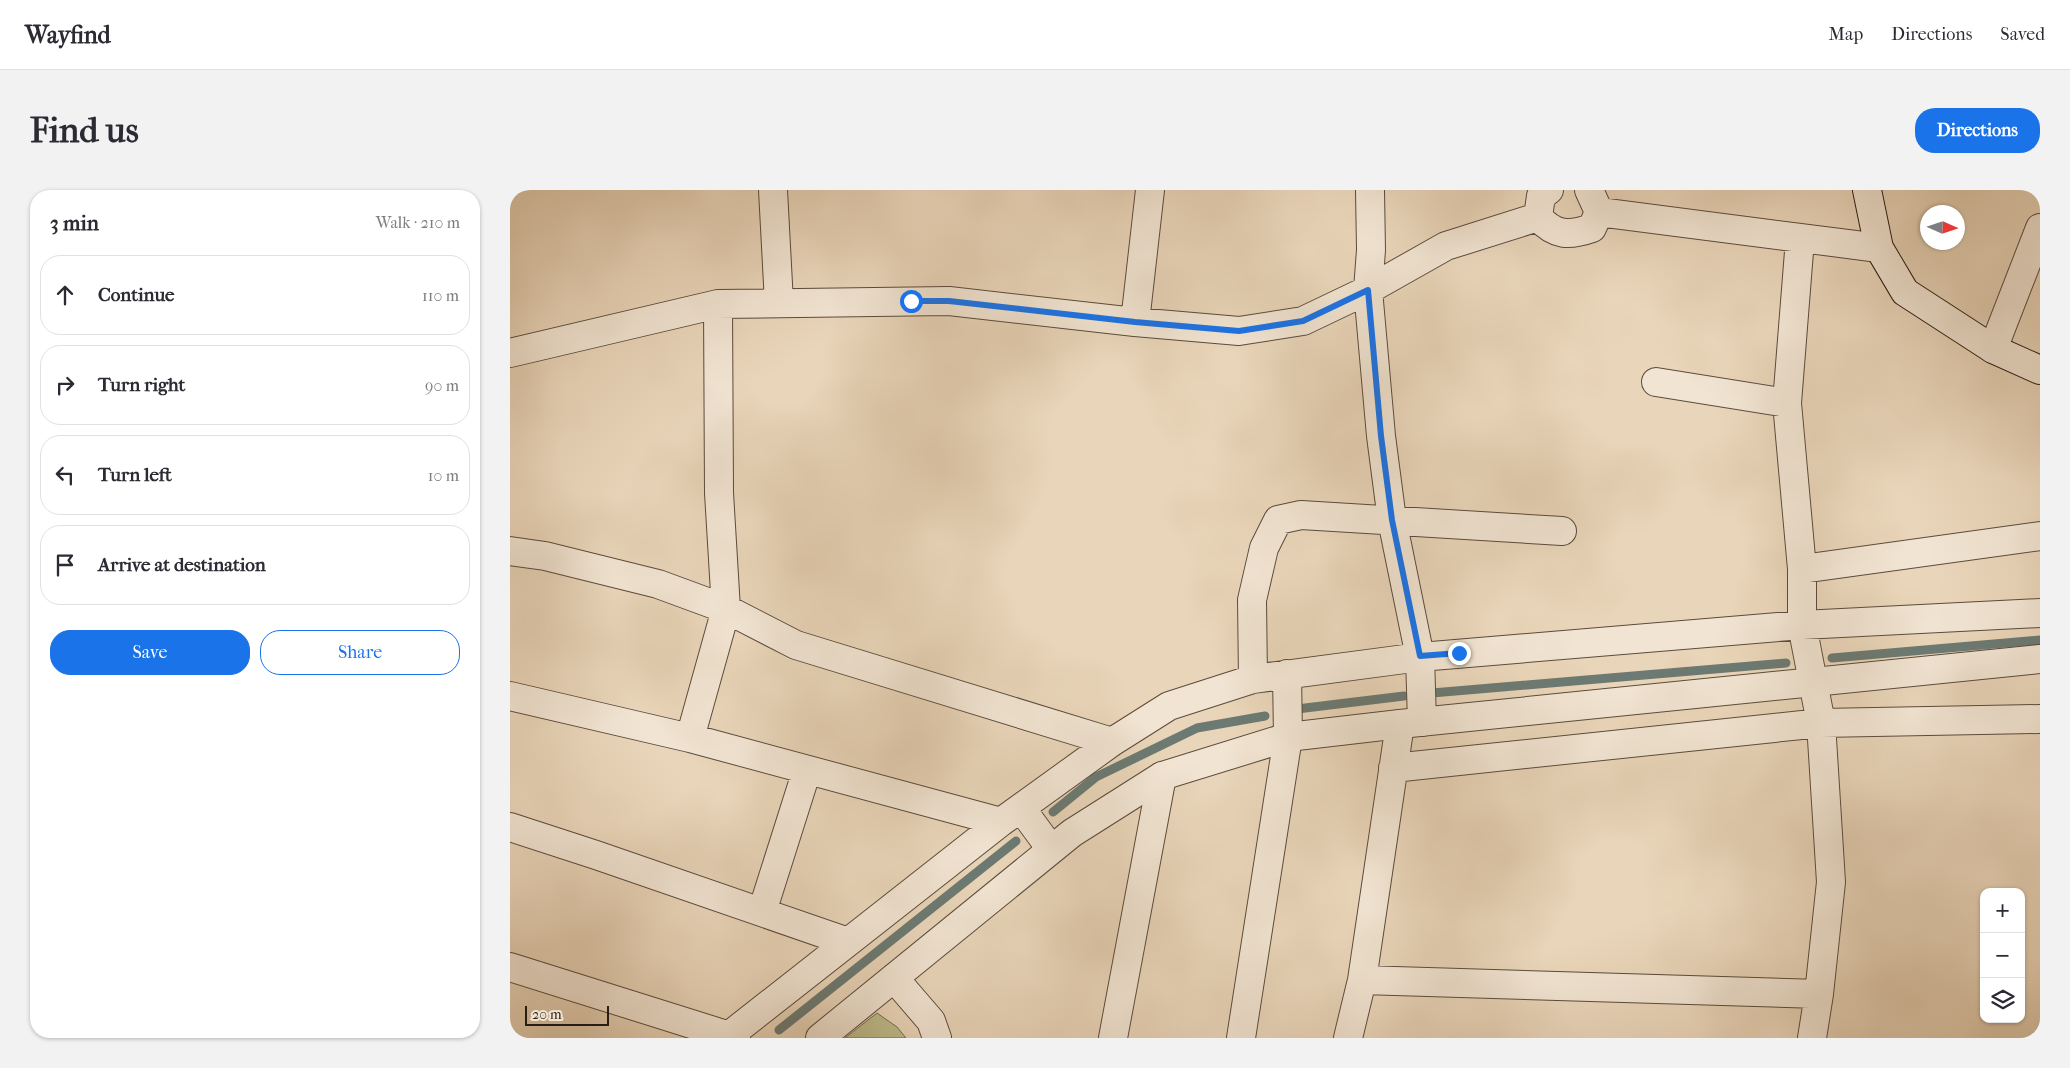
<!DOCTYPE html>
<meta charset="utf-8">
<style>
:root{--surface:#fff;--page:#f2f2f3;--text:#2b2b33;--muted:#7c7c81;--line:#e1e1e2;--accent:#1a73e8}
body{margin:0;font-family:"IM FELL French Canon",serif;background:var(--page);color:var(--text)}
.controls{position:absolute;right:15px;bottom:15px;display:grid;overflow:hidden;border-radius:10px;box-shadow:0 1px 4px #0004}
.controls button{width:45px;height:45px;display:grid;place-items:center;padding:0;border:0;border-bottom:1px solid var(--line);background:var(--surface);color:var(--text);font:25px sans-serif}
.compass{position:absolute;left:1410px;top:15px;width:45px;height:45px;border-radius:50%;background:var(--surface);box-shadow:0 1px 4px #0004;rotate:93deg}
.scale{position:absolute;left:15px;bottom:12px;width:84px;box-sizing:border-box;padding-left:5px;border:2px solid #2c1d13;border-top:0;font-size:14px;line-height:18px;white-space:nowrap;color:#2c1d13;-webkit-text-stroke:4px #f1e4d2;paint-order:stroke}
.stop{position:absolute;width:15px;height:15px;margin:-11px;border:4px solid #1a73e8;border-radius:50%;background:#fff}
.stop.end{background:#1a73e8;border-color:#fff;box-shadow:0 1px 5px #0008}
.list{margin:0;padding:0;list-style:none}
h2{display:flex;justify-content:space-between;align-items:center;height:65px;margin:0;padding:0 20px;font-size:21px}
h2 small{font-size:16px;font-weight:400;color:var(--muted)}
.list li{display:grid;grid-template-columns:32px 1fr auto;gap:15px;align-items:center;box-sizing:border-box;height:80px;margin:0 10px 10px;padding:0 10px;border:1px solid var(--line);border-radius:20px}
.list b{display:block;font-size:19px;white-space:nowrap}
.list em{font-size:16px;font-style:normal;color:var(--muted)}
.actions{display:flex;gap:10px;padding:15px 20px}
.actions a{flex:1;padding:11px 0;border:1px solid var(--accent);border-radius:20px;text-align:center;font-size:18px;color:var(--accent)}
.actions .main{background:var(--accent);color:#fff}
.icon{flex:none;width:28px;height:28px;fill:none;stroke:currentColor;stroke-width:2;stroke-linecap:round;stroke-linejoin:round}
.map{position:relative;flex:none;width:1530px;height:848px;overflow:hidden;border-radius:20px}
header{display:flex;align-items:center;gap:30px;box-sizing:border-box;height:70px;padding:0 25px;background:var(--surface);border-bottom:1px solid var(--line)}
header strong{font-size:24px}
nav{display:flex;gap:28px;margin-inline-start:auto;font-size:18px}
.intro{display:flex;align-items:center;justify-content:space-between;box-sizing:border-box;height:120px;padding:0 30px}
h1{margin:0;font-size:35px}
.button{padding:12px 22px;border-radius:20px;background:var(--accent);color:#fff;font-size:18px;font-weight:700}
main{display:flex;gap:30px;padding:0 30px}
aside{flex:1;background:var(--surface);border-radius:20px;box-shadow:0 1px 4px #0004}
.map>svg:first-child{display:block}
</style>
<header>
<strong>Wayfind</strong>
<nav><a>Map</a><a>Directions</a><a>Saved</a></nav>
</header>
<div class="intro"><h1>Find us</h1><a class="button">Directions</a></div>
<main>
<aside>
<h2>3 min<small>Walk · 210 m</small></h2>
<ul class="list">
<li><svg class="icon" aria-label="ahead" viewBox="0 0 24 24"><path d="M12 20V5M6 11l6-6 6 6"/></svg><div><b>Continue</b></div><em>110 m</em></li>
<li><svg class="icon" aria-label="right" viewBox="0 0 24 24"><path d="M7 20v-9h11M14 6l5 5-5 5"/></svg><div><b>Turn right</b></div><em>90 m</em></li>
<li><svg class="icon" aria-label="left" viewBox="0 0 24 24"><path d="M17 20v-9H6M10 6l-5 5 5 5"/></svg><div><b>Turn left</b></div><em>10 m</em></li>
<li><svg class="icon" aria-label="arrive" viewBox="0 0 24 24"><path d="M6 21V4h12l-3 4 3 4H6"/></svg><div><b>Arrive at destination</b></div></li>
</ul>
<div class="actions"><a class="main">Save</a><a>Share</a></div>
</aside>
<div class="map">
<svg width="1530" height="848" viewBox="0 0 1530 848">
<rect width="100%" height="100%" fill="#e9d5b9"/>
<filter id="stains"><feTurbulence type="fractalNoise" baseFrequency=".004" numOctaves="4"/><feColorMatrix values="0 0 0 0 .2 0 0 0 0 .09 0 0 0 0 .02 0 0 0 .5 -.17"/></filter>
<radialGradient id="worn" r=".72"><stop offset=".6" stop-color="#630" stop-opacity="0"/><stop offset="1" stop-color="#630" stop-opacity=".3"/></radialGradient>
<!-- green -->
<path fill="#bdbb8a" stroke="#746c4e" d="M367 823 387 837 396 848H335Z"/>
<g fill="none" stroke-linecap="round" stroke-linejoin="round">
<!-- stream -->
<path stroke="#6c7a73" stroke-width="9" d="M1322 468 1530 450
M922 503 1276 473
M787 519 894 506
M543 622 586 587 687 538 755 526
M269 840 506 651"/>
<defs>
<path id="minor" d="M263 0 269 113
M860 0 861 60 858 100 871 246 882 330 910 467 912 532
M1039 0 1031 6 1028 27C1045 46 1059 46 1082 38L1089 22 1079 0
M1089 22 1369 58
M1290 49 1277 213 1292 379V435L1311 533 1321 692 1309 804 1302 848
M625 132 640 0
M1483 159 1530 38
M0 163 208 114 439 111 625 132 729 141 793 131 858 100 936 56 1028 27
M1146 192 1277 213
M0 361 35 366 148 394 216 419 286 455 602 552
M1292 379 1530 346
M743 489 742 410 754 358 768 330 791 325 1052 341
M0 506 180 548 491 632
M180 548 216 419 209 303 208 114
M883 578 1311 533 1530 529
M511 618 541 659
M0 637 86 665 338 752
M252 722 297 580
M0 777 226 848
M384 788 421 831 427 848
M852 790 1309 804
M216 848 491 632 602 552 659 516 743 489 910 467 1292 435 1530 423
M603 848 652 586
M731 848 778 547 777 484
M838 848 852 790 890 534"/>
<path id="tertiary" d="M310 848 562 643 652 586 778 547 890 534 1530 469"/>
<path id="secondary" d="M1357 0 1369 58 1395 102 1483 159 1530 180"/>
</defs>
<!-- minor casing -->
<use href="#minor" stroke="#5b4b3c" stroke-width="30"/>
<!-- tertiary casing -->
<use href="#tertiary" stroke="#5b4b3c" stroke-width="30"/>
<!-- secondary casing -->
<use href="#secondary" stroke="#2c1d13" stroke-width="30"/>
<!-- minor -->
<use href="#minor" stroke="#f1e4d2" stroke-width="28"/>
<!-- tertiary -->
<use href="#tertiary" stroke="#f1e4d2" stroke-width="28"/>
<!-- secondary -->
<use href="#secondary" stroke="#f1e4d2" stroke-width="28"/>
</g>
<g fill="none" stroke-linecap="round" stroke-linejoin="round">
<!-- route -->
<path stroke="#1a73e8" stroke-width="6" d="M401 111H439L625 132 729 141 793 131 858 100 871 246 882 330 910 466 949 463"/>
</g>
<rect width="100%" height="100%" filter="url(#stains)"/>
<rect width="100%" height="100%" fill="url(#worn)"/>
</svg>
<div class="controls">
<button>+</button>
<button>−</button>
<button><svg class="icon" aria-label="layers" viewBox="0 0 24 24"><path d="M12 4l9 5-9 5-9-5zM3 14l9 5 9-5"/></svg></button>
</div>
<svg class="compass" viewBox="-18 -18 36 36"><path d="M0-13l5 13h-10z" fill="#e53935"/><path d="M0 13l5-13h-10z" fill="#7c7c81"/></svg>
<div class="scale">20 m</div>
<div class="stop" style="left:401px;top:111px"></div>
<div class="stop end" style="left:949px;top:463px"></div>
</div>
</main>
